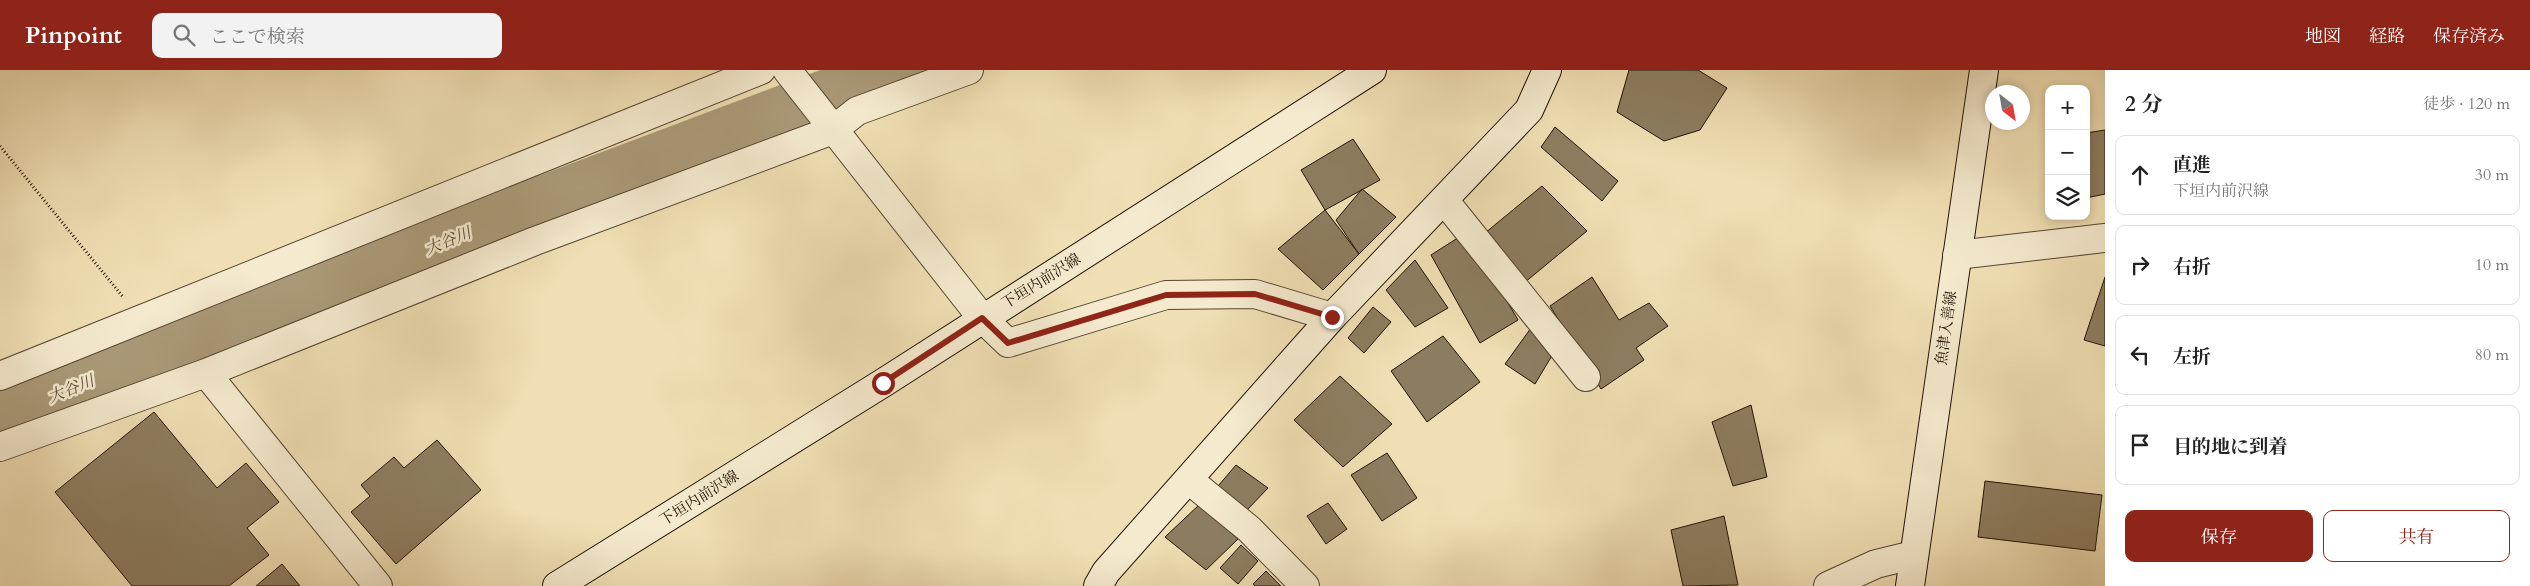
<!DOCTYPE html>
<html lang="ja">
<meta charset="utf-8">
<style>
:root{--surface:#fff;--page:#f2f2f2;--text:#222;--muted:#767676;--line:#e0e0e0;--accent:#8f2418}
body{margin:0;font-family:Cardo,"Noto Serif JP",serif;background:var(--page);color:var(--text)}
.controls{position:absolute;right:15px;top:15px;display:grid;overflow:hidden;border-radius:10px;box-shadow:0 2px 8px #0003}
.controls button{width:45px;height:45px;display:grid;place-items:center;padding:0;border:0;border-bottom:1px solid var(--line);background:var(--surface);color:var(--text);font:25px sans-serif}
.compass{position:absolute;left:1985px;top:15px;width:45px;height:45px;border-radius:50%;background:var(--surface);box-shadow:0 2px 8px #0003;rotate:149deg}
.stop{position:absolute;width:15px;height:15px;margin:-11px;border:4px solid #8f2418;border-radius:50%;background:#fff}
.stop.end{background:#8f2418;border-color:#fff;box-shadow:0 1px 5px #0008}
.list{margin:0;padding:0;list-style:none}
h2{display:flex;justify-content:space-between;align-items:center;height:65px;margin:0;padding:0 20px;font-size:21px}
h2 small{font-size:16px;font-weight:400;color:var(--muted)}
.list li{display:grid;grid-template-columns:32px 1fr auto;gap:15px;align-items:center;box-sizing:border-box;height:80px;margin:0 10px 10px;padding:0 10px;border:1px solid var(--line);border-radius:10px}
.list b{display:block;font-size:19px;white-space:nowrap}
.list p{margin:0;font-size:16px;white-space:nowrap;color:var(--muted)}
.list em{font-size:16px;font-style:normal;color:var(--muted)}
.actions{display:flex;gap:10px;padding:15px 20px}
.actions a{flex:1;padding:11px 0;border:1px solid var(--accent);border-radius:10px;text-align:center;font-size:18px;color:var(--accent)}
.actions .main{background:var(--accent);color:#fff}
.icon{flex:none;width:28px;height:28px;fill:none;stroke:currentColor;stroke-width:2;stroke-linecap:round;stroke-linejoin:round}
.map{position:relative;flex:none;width:2105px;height:516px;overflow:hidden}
header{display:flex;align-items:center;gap:30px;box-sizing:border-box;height:70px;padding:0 25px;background:var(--accent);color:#fff}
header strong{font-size:24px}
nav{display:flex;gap:28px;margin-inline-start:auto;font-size:18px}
.search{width:350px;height:45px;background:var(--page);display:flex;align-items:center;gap:12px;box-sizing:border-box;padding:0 18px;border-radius:10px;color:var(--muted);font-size:19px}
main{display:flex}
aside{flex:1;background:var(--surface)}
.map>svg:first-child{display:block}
</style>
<header>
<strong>Pinpoint</strong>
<div class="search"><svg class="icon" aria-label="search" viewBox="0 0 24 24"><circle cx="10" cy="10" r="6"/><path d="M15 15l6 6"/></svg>ここで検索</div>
<nav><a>地図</a><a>経路</a><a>保存済み</a></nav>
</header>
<main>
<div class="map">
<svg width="2105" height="516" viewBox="0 0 2105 516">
<rect width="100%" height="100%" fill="#f0dfb4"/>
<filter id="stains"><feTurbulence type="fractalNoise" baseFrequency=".004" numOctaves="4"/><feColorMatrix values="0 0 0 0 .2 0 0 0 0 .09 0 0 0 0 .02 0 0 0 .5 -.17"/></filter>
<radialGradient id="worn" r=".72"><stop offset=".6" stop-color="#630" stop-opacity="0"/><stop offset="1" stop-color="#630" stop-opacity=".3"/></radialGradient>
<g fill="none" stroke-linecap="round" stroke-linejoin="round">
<!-- river -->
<path stroke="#aa9978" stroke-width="54" d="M0 347 540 134 897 0"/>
</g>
<!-- building -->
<path fill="#8d7d60" stroke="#221205" d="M1629 0H1698L1727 18 1700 60 1664 71 1617 42Z
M1555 57 1618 111 1602 131 1541 77Z
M2105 60V124L2086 128V63Z
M1353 69 1380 110 1325 140 1301 100Z
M1542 116 1587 161 1524 213 1485 163Z
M1362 119 1396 147 1359 184 1336 150Z
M1325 140 1359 184 1323 220 1278 179Z
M1467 162 1518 250 1480 273 1431 185Z
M1415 190 1448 238 1415 257 1386 220Z
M1592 207 1619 250 1649 233 1668 256 1636 278 1644 290 1601 319 1550 236Z
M2105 207V276L2084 270Z
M1373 237 1391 252 1364 283 1348 268Z
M1531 258 1556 279 1535 314 1505 294Z
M1443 266 1480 312 1427 352 1391 301Z
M1340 306 1392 354 1343 397 1294 350Z
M1751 335 1767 407 1733 416 1712 352Z
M154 342 217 418 246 393 279 432 247 458 269 485 229 516H132L55 422Z
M437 370 481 420 396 494 351 442 370 426 361 415 394 387 404 398Z
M1387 383 1417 428 1382 451 1351 405Z
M1236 395 1268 418 1247 440 1218 416Z
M1985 411 2102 425 2095 481 1978 467Z
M1328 433 1347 459 1326 474 1307 446Z
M1200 434 1238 469 1206 500 1165 467Z
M1724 446 1738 515 1683 516 1671 460Z
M1241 475 1258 491 1238 514 1220 498Z
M282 494 300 516H256Z
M1266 501 1281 516H1255L1253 514Z"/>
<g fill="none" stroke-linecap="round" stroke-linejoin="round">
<defs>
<path id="street" d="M787 0 982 248 1008 273 1166 225 1255 224 1332 247
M1444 130 1586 307
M1957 185 2105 168
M206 303 378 516
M0 306 761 0
M0 377 206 303 535 171 833 60 857 41 969 0
M1189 410 1249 459 1305 516
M1828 516 1876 494 1913 485"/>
<path id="secondary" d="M557 516 883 313 1372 0
M1098 516 1106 502 1332 247 1529 40 1547 0
M1910 516 1984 0"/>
</defs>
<!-- street casing -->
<use href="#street" stroke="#564531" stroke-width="30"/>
<!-- secondary casing -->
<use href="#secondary" stroke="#221205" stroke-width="30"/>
<!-- path -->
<path stroke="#221205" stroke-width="3" stroke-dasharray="1 2.5" stroke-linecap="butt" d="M0 76 123 227"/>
<!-- street -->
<use href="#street" stroke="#f5eace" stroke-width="28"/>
<!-- secondary -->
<use href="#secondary" stroke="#f5eace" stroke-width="28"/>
</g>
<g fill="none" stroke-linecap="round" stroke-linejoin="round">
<!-- route -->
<path stroke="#8f2418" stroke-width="6" d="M883 313 982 248 1008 273 1166 225 1255 224 1332 247"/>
</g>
<g text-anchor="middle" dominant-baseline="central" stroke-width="5" stroke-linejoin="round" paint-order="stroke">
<!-- street labels -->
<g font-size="15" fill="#221205" stroke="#f5eace">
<text transform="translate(1041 211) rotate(-32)">下垣内前沢線</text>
<text transform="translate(1946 258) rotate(-82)">魚津入善線</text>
<text transform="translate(699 428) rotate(-32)">下垣内前沢線</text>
</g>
<!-- water labels -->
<g font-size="16" font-style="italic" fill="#5f4f39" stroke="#f5eace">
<text transform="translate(448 171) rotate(-22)">大谷川</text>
<text transform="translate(71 319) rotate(-22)">大谷川</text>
</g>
</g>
<rect width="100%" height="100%" filter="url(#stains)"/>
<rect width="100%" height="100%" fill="url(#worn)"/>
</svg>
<div class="controls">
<button>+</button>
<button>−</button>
<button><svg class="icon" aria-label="layers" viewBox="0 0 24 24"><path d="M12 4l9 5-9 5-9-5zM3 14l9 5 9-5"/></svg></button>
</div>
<svg class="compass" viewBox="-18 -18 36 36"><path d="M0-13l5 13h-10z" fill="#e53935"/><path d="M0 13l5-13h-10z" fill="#767676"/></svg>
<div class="stop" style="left:883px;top:313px"></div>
<div class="stop end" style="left:1332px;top:247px"></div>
</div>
<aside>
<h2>2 分<small>徒歩 · 120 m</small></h2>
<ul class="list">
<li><svg class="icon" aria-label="ahead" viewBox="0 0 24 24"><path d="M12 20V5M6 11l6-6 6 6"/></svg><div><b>直進</b><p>下垣内前沢線</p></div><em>30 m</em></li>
<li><svg class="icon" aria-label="right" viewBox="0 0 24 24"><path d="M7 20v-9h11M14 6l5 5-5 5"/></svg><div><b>右折</b></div><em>10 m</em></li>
<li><svg class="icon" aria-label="left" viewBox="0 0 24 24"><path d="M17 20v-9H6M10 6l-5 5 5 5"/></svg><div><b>左折</b></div><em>80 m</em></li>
<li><svg class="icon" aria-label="arrive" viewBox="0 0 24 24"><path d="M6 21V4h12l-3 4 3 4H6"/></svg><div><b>目的地に到着</b></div></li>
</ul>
<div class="actions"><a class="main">保存</a><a>共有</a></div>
</aside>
</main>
